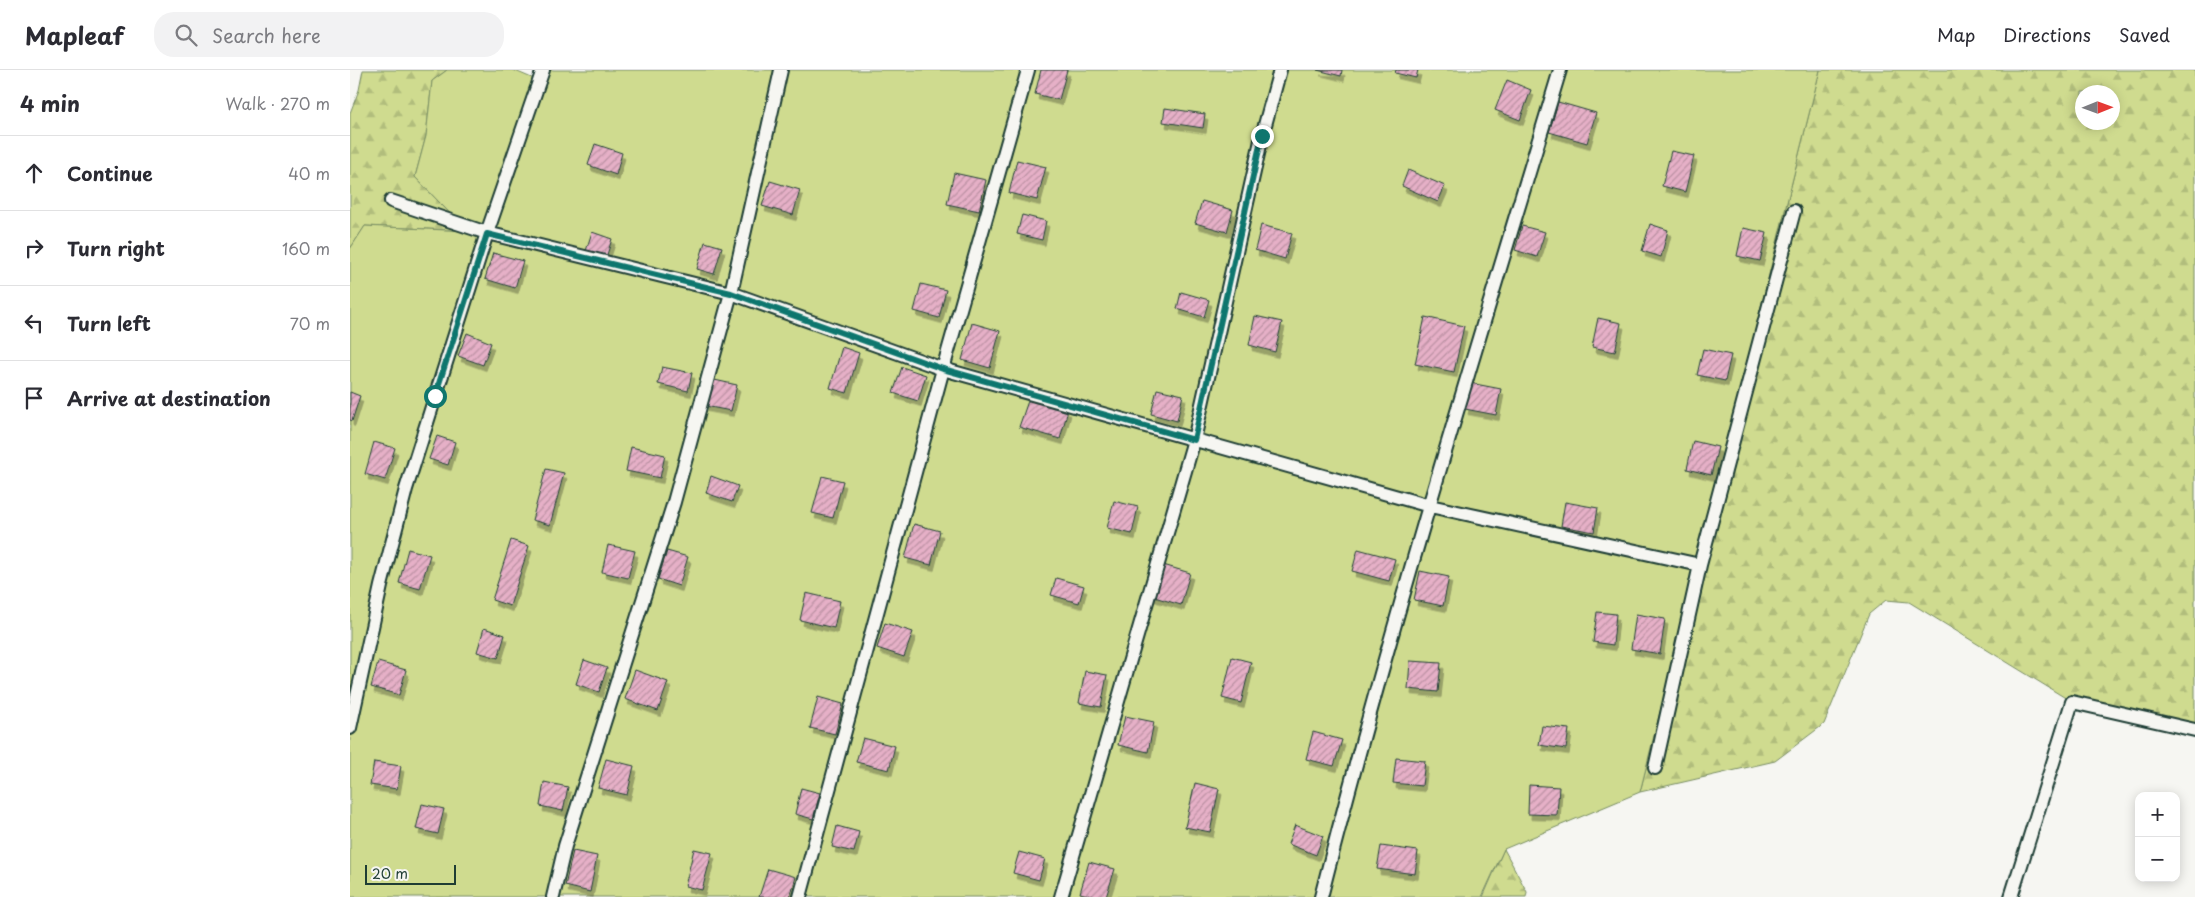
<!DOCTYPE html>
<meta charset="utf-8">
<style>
:root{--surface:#fff;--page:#f2f2f3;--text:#2b2b33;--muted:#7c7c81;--line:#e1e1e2}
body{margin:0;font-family:"Playpen Sans",sans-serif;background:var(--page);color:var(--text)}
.controls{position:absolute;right:15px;bottom:15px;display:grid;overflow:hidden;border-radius:10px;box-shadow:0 2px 12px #0003}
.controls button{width:45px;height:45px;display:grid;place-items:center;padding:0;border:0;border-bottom:1px solid var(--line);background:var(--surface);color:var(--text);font:25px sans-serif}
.compass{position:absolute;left:1725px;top:15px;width:45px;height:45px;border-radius:50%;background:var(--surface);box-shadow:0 2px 12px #0003;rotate:89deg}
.scale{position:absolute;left:15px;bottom:12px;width:91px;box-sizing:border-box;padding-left:5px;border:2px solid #1f3d34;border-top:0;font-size:14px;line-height:18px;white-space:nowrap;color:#1f3d34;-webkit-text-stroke:4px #f6f6f2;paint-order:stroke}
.stop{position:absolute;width:15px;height:15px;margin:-11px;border:4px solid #0f766e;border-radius:50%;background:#fff}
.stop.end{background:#0f766e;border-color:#fff;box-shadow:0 1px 5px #0008}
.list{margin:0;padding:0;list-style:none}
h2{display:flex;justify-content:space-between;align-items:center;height:65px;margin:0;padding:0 20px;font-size:21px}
h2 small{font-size:16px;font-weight:400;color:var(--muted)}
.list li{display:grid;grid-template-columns:32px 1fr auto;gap:15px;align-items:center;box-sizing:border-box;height:75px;padding:0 20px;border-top:1px solid var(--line)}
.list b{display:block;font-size:19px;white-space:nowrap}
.list em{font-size:16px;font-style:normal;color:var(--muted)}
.icon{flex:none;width:28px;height:28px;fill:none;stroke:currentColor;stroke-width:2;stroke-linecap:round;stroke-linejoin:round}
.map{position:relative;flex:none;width:1845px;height:827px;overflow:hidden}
header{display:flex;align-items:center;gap:30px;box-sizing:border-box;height:70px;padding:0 25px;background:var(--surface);border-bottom:1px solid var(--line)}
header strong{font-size:24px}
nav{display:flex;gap:28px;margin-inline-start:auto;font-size:18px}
.search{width:350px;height:45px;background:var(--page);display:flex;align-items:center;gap:12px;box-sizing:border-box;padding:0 18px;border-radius:20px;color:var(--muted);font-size:19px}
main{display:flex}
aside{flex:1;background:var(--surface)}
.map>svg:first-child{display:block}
</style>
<header>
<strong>Mapleaf</strong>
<div class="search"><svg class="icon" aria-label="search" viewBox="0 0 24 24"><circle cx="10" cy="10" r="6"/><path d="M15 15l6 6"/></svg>Search here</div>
<nav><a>Map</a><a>Directions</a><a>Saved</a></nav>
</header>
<main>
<aside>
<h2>4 min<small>Walk · 270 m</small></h2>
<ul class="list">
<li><svg class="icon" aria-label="ahead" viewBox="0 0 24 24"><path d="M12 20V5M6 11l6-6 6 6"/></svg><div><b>Continue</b></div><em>40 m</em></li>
<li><svg class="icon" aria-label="right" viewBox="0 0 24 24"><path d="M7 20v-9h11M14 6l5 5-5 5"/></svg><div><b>Turn right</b></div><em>160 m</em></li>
<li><svg class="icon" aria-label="left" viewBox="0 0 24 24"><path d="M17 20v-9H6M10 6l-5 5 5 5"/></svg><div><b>Turn left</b></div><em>70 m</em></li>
<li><svg class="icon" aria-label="arrive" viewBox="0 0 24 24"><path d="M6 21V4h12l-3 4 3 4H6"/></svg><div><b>Arrive at destination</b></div></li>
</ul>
</aside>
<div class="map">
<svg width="1845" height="827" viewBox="0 0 1845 827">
<defs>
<pattern id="forest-firs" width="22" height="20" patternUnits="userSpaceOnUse" patternTransform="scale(1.25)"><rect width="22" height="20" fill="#cfdb8f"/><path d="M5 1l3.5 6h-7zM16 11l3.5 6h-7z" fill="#b1bd7c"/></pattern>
<pattern id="building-hatch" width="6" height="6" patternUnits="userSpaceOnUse" patternTransform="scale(1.25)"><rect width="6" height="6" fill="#e6b0c7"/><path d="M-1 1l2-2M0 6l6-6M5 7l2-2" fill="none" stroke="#ba90a2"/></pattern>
<filter id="shadow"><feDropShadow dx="3" dy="5.5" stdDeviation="0" flood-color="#0004"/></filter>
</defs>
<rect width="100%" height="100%" fill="#f6f6f2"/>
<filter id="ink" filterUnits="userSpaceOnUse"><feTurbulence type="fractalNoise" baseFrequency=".02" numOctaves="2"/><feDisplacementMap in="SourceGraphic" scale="10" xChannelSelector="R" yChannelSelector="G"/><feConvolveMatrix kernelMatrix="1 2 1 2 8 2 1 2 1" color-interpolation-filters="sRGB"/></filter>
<g filter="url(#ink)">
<!-- forest -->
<path fill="url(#forest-firs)" stroke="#778c62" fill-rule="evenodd" d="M13 0H97L82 11 76 66 65 107 117 161 15 156 0 179V43L9 20Z
M1470 0H1845V660L1722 632 1559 532 1536 530 1519 544 1474 654 1425 691 1290 722ZM1732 22H1762V52H1732Z
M1154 779 1177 822 1176 827H1133Z"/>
<!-- green -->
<path fill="#cfdb8f" stroke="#778c62" d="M97 0H163L191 12 183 0H1470L1290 722 1154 779 1132 827H0V179L15 156 117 161 65 107 76 66 82 11Z"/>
<!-- building -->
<path fill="url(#building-hatch)" stroke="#1f3d34" filter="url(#shadow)" d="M691 0H717L709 30 685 24Z
M967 0H992L991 6Z
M1046 0H1068L1066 8 1045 3Z
M1157 10 1181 20 1170 50 1145 40Z
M1208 32 1246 43 1237 73 1199 62Z
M815 38 855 44 853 58 813 52Z
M245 74 272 83 266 105 238 95Z
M1321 81 1344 86 1335 122 1312 116Z
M667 90 696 97 687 130 659 123Z
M1058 100 1095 116 1088 132 1052 116Z
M604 103 636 110 629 141 597 134Z
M420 111 450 120 443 145 412 136Z
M852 131 883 140 877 162 845 153Z
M672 145 696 151 692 170 667 164Z
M1300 154 1318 160 1311 187 1292 181Z
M911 155 942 163 935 189 905 180Z
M1172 156 1195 162 1187 187 1165 180Z
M1393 158 1417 163 1410 191 1387 186Z
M242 162 262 169 255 191 235 184Z
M355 172 372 177 364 204 347 199Z
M143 183 173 191 165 218 135 209Z
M571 214 596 220 589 248 564 241Z
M831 222 859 230 854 247 827 239Z
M905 246 932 252 925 282 899 275Z
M1075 247 1114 256 1104 302 1065 294Z
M1248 248 1271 253 1265 282 1242 277Z
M622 253 650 261 640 298 612 290Z
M117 263 141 273 133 295 108 286Z
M492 277 509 283 497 323 480 318Z
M1353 279 1381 285 1375 311 1347 305Z
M312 297 342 303 338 321 308 314Z
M552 297 576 305 568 331 543 323Z
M360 309 387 315 381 341 355 336Z
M1120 313 1151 319 1146 345 1115 339Z
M807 319 833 325 827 351 801 344Z
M0 322 10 326 2 351 0 350Z
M679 328 718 340 710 369 669 357Z
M87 366 105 372 98 395 79 389Z
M1343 371 1368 377 1361 405 1337 399Z
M24 372 45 378 35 410 15 404Z
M281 377 315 385 310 408 276 401Z
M196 399 214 403 200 455 182 450Z
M361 406 388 416 382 432 356 423Z
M472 406 493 411 483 448 462 443Z
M764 431 788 437 782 464 757 458Z
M1215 432 1248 438 1244 462 1211 456Z
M564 454 590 461 581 495 555 488Z
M161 470 179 476 160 536 142 530Z
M258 475 285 481 278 508 252 502Z
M58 479 80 485 70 519 49 513Z
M1008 479 1045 489 1039 511 1002 501Z
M317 481 338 487 329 516 308 509Z
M810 494 840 503 831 535 801 526Z
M1070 501 1099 507 1093 536 1064 530Z
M706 508 734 516 729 533 701 525Z
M456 523 490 531 484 558 450 550Z
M1247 542 1266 544 1263 575 1243 572Z
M1286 544 1315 549 1310 584 1281 579Z
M535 553 563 562 554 587 527 578Z
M134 558 155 565 148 588 127 582Z
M882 587 901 592 891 633 872 628Z
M234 590 257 598 249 622 226 614Z
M1060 591 1091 593 1088 622 1058 619Z
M28 592 56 600 49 625 21 617Z
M285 600 318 612 308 641 275 629Z
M735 601 757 605 751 637 729 633Z
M468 627 493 634 485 664 460 658Z
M775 646 804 652 798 682 768 675Z
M1192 656 1219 659 1216 679 1189 675Z
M963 662 992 670 984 696 956 689Z
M513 668 545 676 539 700 506 692Z
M1046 688 1075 691 1072 716 1043 713Z
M256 689 284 696 277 725 248 718Z
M24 692 51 696 47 719 20 715Z
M194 712 218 717 213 741 190 736Z
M845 713 869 719 860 762 835 757Z
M1179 715 1209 717 1207 745 1178 744Z
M451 718 470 723 463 749 445 744Z
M72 734 94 739 88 764 66 759Z
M945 755 973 766 966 785 938 774Z
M487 756 509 762 504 782 482 777Z
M1031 776 1068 781 1065 804 1027 799Z
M344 779 362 783 352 820 335 816Z
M223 781 247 786 240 822 215 816Z
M669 782 695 789 689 810 663 803Z
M739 792 765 799 756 827H746L730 823Z
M418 799 446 807 440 827H409Z"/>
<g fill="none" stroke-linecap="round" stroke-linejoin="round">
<defs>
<path id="lane" d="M41 131 137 163 381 223 593 299 1080 436 1350 495
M0 658 31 516 56 419 137 163 193 0
M1305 698 1350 495 1444 141
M203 827 215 776 324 432 381 223 431 0
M450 827 593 299 678 0
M711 827 844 370 912 66 930 0
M971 827C1042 549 1127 275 1210 0
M1661 827 1722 632 1845 660"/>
</defs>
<!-- lane casing -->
<use href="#lane" stroke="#1f3d34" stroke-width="16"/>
<!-- lane -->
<use href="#lane" stroke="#f6f6f2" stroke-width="12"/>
</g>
</g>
<g fill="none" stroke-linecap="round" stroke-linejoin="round" filter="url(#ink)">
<!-- route -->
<path stroke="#0f766e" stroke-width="6" d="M85 326 137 164 381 223 593 299 844 370 912 66"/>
</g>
</svg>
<div class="controls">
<button>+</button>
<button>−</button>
</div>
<svg class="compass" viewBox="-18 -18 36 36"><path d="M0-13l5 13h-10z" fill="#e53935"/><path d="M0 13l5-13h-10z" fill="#7c7c81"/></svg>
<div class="scale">20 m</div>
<div class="stop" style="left:85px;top:326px"></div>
<div class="stop end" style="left:912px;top:66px"></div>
</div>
</main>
